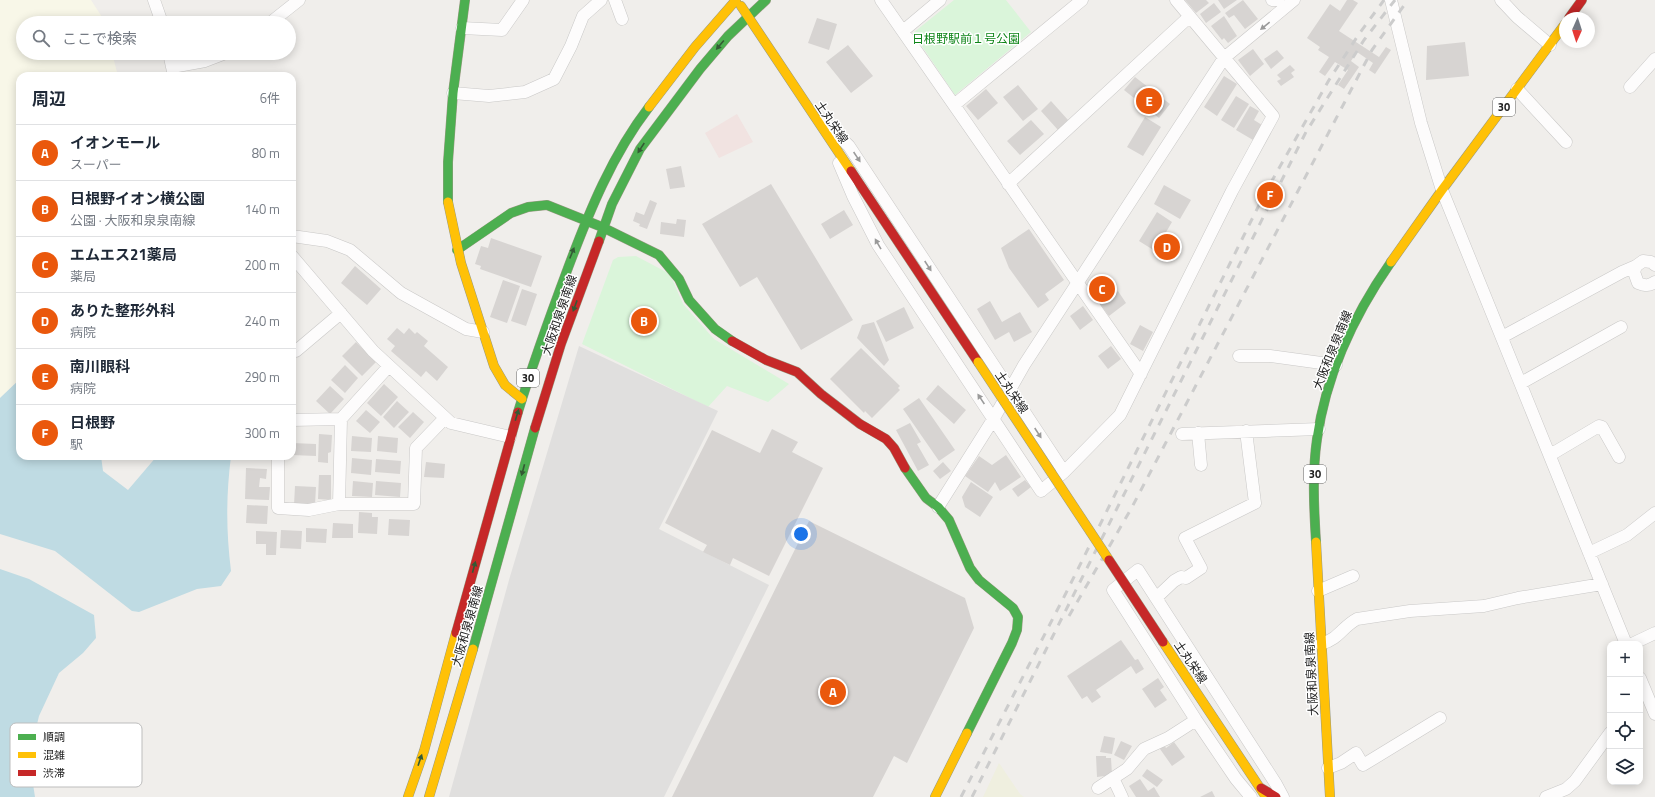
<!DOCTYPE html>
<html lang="ja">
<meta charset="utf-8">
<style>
:root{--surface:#fff;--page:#f6f6f7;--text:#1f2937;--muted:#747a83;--line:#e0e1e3;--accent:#ea580c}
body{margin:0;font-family:"Titillium Web","Noto Sans JP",sans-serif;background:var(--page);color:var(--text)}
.controls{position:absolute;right:12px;bottom:12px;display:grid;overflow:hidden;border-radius:8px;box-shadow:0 2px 10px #0003}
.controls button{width:36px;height:36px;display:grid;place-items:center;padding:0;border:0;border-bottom:1px solid var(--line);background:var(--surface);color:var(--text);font:20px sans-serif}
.compass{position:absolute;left:1559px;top:12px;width:36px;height:36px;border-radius:50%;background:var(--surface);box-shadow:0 2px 10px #0003;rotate:183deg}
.you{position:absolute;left:801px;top:534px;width:14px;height:14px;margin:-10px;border:3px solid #fff;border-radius:50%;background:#1a73e8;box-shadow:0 0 0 6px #1a73e833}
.badge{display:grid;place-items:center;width:26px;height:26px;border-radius:50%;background:var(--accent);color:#fff;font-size:13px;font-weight:700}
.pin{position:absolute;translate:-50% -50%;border:2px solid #fff;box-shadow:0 1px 4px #0006}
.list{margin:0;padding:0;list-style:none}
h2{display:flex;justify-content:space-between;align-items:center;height:52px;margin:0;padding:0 16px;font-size:17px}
h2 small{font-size:13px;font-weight:400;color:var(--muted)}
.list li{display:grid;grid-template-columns:26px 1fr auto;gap:12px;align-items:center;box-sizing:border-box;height:56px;padding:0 16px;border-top:1px solid var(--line)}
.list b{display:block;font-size:15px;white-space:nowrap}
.list p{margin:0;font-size:13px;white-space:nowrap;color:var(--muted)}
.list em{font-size:13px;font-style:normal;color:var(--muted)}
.icon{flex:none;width:22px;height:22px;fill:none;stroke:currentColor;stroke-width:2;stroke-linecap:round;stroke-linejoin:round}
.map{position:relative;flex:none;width:1655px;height:797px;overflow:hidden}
.search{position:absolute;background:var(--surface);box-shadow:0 2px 10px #0003;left:16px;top:16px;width:280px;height:44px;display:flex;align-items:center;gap:10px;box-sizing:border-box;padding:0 14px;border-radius:22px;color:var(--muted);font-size:15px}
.panel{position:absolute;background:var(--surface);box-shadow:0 2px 10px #0003;left:16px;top:72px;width:280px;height:388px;border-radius:12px}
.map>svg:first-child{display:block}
</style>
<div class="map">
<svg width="1655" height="797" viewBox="0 0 1655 797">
<rect width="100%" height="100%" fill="#f0eeeb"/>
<!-- commercial -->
<path fill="#f1e3e1" d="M737 114 753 142 719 158 705 133Z"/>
<!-- education -->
<path fill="#f8f7e8" d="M0 0H91L102 17 104 23H23V53H112L118 76H20V379L0 398Z"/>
<!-- farmland -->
<path fill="#efefdf" d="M999 763 1020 794 1024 797H983Z"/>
<!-- park -->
<path fill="#daf5da" d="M954 0H1006L1031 32 955 95 913 33Z
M636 256 670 274 683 304 714 339 789 384 768 402 727 386 708 407 582 344 613 260 618 257Z"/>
<!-- parking -->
<path fill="#e0dfde" d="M579 346 718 411 659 529 769 585 664 797H449L509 580Z"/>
<!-- water -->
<path fill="#bfdbe3" d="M20 379V456H101L103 471 128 490 157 456H231C226 496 226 531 231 571L221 586 197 589 139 612 132 611 55 551 0 534V398Z
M0 569 29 579 94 615 96 638 83 653 59 673 39 716 29 758 35 797H0Z"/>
<!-- building -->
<path fill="#d7d4d2" d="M1185 0H1206L1209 3 1196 13Z
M1218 0H1237L1224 9Z
M1243 0 1258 19 1245 29 1234 15 1229 18 1225 13Z
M1347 0H1353L1358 3 1339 31 1379 57 1386 47 1391 50 1375 74 1369 70 1373 63 1357 52 1351 61 1359 67 1344 89 1338 85 1348 70 1335 62 1325 76 1319 72 1329 57 1318 50 1320 47 1307 38 1330 4 1340 11Z
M1214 3 1221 12 1206 23 1200 14Z
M1224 16 1237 36 1228 43 1224 38 1222 40 1211 26Z
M817 18 837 24 829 50 808 43Z
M1465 42 1469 76 1426 80 1427 46Z
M848 45 873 76 851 93 826 62Z
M1253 49 1264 64 1250 76 1238 60Z
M1277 50 1284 58 1271 69 1264 59Z
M1290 65 1295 70 1291 73 1294 77 1281 86 1277 81 1281 79 1277 75Z
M1224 76 1237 84 1217 116 1204 107Z
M1135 77 1170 104 1159 118 1124 90Z
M1018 85 1038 109 1023 121 1003 97Z
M986 89 998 103 978 120 966 106Z
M1236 96 1249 104 1234 128 1221 120Z
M1051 101 1068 120 1058 130 1041 111Z
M1250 106 1259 111 1254 120 1262 125 1253 140 1236 130Z
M1145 117 1161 127 1143 156 1127 147Z
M1031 120 1044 134 1020 155 1007 141Z
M681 166 685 187 670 189 666 169Z
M771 184 853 320 801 350 757 277 740 287 702 224Z
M1164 185 1191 200 1180 219 1154 204Z
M650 200 657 203 647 229 639 226 640 224 633 221 636 212 644 215Z
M844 210 853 225 830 239 821 224Z
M1157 212 1172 222 1155 251 1139 241Z
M677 219 686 220 684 237 660 234 661 222 676 224Z
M1029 229 1064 280 1045 294 1049 300 1038 308 1009 268 1001 248Z
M491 238 542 256 531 287 480 269 481 266 475 264 481 246 488 248Z
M355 266 381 289 367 305 341 283Z
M1106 277 1116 290 1103 300 1093 286Z
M503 280 520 286 507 323 490 317Z
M522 289 537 294 526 326 511 321Z
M1118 291 1126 303 1109 316 1100 304Z
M990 301 1002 322 1020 312 1032 332 1014 342 1009 332 995 340 977 309Z
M1083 306 1093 320 1080 330 1070 316Z
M904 307 914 328 886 342 876 321Z
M874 322 889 360 884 366 857 338 862 325Z
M1140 325 1153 332 1143 351 1130 344Z
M397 328 404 334 409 328 415 334 417 332 428 341 424 346 448 367 437 381 426 371 421 377 391 351 395 346 387 339Z
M356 342 376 362 362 376 342 356Z
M1111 346 1121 359 1108 369 1098 356Z
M861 348 900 386 898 388 900 390 872 418 865 411 864 413 830 379Z
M345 365 358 378 345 393 331 380Z
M384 384 398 397 381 416 367 403Z
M938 385 966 410 954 424 926 399Z
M330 386 344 399 330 414 316 401Z
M919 398 955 450 939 461 903 409Z
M397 401 409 412 394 428 383 417Z
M366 410 380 422 370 433 356 421Z
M413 412 424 422 410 438 398 427Z
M910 423 921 442 917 444 929 465 918 471 896 430Z
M772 429 798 442 792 452 823 468 769 576 733 558 730 565 703 552 707 545 665 523 712 430 760 453Z
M319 434 332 435 331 452 328 453V463L318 462Z
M352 436 372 438 371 452 351 451Z
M378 436 398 438 397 453 377 451Z
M292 443 316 444V456L292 455Z
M1006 455 1021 477 1000 491 995 482 988 492 965 476 979 456 992 465Z
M243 456H269V458H243Z
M352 458 372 460 371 475 351 473Z
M376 459 401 461 400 474 375 472Z
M426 462 445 464 444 478 424 477Z
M943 462 951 471 940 479 933 471Z
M246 468 267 469 266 479 260 478 259 487H270L269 500 245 499Z
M319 475H331V500L318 499Z
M1025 480 1031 487 1018 497 1012 489Z
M353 481 373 483 372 497 352 496Z
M376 481 401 483 400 497 375 495Z
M971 482 993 497 980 517 965 507 962 497Z
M295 486 316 487 315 505H294Z
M247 505 268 506 267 524 246 523Z
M359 512 372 513V517H378L377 534 358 533Z
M389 519 410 520 409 536 388 535Z
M809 521 965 598 974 628 907 763 894 756 873 797H672Z
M333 523 353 524V538H332Z
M306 528 327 529 326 543 306 542Z
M281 530 302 531 301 549 280 548Z
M256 531 277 532 276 555H266V544H256Z
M1121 640 1135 660 1138 659 1144 669 1136 674 1131 666 1096 690 1101 697 1092 703 1087 696 1082 699 1067 676Z
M1158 678 1164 687 1160 690 1167 700 1155 708 1142 689Z
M1104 736 1115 738 1112 754 1100 752Z
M1121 741 1132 746 1124 760 1114 755Z
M1174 742 1185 757 1172 766 1160 749 1164 745 1166 748Z
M1096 756H1106V758H1111L1112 775 1097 777Z
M1147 769 1163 780 1157 787 1142 776Z
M1140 779 1148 791 1154 787 1160 797H1136L1129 786Z
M1212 791 1215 797H1200Z"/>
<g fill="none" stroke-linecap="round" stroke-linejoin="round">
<defs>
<path id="street" d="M154 0 162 23
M615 0 622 19
M881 0 1141 374
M1272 0H1278
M1391 0 1421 123 1442 190 1626 644
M1501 0 1517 17 1550 45
M270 23 299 0
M462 28 502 30 523 0
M903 31 940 0
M169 53 174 76
M172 67 205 61 226 53
M1630 87 1655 59
M1517 89 1566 142
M453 93 489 96 525 92 554 79 571 46 583 16 601 0
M954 105 1082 0
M823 121 849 146 1064 472
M839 163 853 196 878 245 1041 491 1064 472 1120 415 1232 191 1273 116 1176 0
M1008 184 1189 17
M292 236 327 241 350 250 401 293 466 329 483 332
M292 256 373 351 451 423 510 437
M1655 265 1651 262 1643 261 1636 266 1634 272 1638 283C1645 286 1649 286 1655 282
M1502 337 1622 272 1636 266
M292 347 296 351 341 313
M1239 356H1270L1336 365
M1521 383 1621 327
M341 419 339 504H414L416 448 445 418
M292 420 341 419 389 366
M1198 433 1201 465
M1182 434 1319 429
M1550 455 1599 426 1602 427 1619 457
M278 456V508L309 510 339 504
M938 507 994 418 1024 365 1224 58 1294 0
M1589 553 1627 535 1655 513
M1318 591 1353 576
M1156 598 1174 581 1181 577 1186 578 1201 568 1185 538 1255 503 1246 431
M1321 644C1339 639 1342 627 1357 619L1410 611 1484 606 1518 598 1602 584
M1632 644 1655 633
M1640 678 1655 714
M1328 768 1341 763 1356 753 1363 765 1440 718
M1113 778 1122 797
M1098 788 1127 769 1144 749 1168 738 1196 720
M1251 797 1236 779 1196 720 1113 590 1138 570 1276 784 1283 797
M1546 797 1566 789 1575 781 1610 733"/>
<path id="fast" d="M448 202V162L453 93 465 0
M599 241 612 204 640 149 700 69 728 36 766 0
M457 250 511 213 528 207 547 205 602 227 659 255 679 279 689 300 715 329 732 341
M518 412C533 363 550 316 568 268 589 212 612 155 649 107
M905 468 926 498 938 507 949 520 970 568 979 580 1013 608 1018 617 1017 630 1012 643 967 733
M1316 542C1314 509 1312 473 1317 439 1326 375 1354 315 1391 262
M473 649 535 428"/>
<path id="slow" d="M741 6 851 171
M649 107 695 47 736 0
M448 202 461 263 494 366 505 385 522 399
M1391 262 1442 190 1565 24
M1316 542 1330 797
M1163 642 1266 797
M408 797 424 751 456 633
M429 797 473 649
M935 797 967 733"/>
<path id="jam" d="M1569 18 1582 0
M851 171 978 362
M732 341 766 360 797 372 821 394 860 424 886 439 894 448 905 468
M535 428 561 344 599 241
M456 633 518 412
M1261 788 1276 797"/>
</defs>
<!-- street casing -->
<use href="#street" stroke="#c9c8c7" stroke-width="13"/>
<!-- fast casing -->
<use href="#fast" stroke="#999a82" stroke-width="10"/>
<!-- slow casing -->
<use href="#slow" stroke="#999a82" stroke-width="10"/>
<!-- jam casing -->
<use href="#jam" stroke="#999a82" stroke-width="10"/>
<!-- street -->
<use href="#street" stroke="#fdfcfc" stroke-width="12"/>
<!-- fast -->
<use href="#fast" stroke="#4caf50" stroke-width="9"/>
<!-- slow -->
<use href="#slow" stroke="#ffc107" stroke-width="9"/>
<!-- jam -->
<use href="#jam" stroke="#c62828" stroke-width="9"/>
<!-- rail -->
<path stroke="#ccc" stroke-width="3" stroke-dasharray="8 8" stroke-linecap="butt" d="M1069 616 1131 509 1372 50 1408 0
M961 797 1066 593 1265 193 1329 80 1359 34 1384 0
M972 797 1306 132 1364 40 1395 0"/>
<defs>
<path id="slow-bridge" d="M978 362 1109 560"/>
<path id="jam-bridge" d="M1109 560 1163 642"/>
</defs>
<!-- slow-bridge casing -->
<use href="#slow-bridge" stroke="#999a82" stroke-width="10" stroke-linecap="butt"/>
<!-- jam-bridge casing -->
<use href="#jam-bridge" stroke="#999a82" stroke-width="10" stroke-linecap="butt"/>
<!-- slow-bridge -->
<use href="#slow-bridge" stroke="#ffc107" stroke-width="9"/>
<!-- jam-bridge -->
<use href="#jam-bridge" stroke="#c62828" stroke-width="9"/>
</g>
<!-- one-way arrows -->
<defs><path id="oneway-solid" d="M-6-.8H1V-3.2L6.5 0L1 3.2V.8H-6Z"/></defs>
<g fill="#9a9a9a">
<use href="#oneway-solid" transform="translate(1265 26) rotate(141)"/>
<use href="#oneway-solid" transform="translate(857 157) rotate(56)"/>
<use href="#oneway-solid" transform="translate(878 244) rotate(-120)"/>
<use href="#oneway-solid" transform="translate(928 266) rotate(57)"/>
<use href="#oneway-solid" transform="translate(981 399) rotate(-124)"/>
<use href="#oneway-solid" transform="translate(1038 433) rotate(57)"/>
</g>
<g fill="#335a34">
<use href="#oneway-solid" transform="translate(720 45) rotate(130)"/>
<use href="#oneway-solid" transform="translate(641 148) rotate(123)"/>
<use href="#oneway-solid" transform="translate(572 253) rotate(-68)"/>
<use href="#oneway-solid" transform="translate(575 306) rotate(110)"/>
<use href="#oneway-solid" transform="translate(517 415) rotate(-73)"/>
<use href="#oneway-solid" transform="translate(523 470) rotate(105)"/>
<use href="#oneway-solid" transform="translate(474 567) rotate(-75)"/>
<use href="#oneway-solid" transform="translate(420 760) rotate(-71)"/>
</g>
<g text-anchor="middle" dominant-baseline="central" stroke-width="3" stroke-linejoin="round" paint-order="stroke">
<!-- shield labels -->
<g fill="#fff" stroke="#646464" stroke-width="1">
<rect x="1493" y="98" width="22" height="18" rx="3"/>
<rect x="517" y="369" width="22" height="18" rx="3"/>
<rect x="1304" y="465" width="22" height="18" rx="3"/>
</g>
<g font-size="11" font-weight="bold" fill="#222">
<text x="1504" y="107">30</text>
<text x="528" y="378">30</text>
<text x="1315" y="474">30</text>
</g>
<!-- park labels -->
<g font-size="12" fill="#0c8416" stroke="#fff">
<text x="966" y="38">日根野駅前１号公園</text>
</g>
<!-- street labels -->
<g font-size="12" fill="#222" stroke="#fff">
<text transform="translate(832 122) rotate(56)">土丸栄線</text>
<text transform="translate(559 315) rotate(-71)">大阪和泉泉南線</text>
<text transform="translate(1332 350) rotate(-68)">大阪和泉泉南線</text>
<text transform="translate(1012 392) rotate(56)">土丸栄線</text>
<text transform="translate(467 626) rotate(-74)">大阪和泉泉南線</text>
<text transform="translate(1191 662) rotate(56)">土丸栄線</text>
<text transform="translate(1311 674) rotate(-93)">大阪和泉泉南線</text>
</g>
</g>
<!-- legend -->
<rect x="10" y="723" width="132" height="64" rx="6" fill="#fff" stroke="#bdbdbd" stroke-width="1"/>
<rect x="18" y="734" width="18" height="6" fill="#4caf50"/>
<rect x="18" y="752" width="18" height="6" fill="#ffc107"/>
<rect x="18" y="770" width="18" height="6" fill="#c62828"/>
<g font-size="11" fill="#222">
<text x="43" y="741">順調</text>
<text x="43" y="759">混雑</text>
<text x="43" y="777">渋滞</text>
</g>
</svg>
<div class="controls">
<button>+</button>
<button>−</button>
<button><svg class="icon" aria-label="locate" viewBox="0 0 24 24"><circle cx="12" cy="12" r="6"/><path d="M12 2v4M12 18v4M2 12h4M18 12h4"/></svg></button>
<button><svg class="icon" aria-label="layers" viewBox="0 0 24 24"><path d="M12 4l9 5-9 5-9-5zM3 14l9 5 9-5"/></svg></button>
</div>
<svg class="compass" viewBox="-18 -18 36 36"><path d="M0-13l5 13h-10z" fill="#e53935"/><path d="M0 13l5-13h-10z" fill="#747a83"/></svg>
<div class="you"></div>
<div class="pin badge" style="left:833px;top:692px">A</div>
<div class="pin badge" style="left:644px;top:321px">B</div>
<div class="pin badge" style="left:1102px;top:289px">C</div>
<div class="pin badge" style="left:1167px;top:247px">D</div>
<div class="pin badge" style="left:1149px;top:101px">E</div>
<div class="pin badge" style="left:1270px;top:195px">F</div>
<div class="search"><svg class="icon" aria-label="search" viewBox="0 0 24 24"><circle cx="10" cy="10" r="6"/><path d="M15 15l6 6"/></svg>ここで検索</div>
<section class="panel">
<h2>周辺<small>6件</small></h2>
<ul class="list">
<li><span class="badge">A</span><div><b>イオンモール</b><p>スーパー</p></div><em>80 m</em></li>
<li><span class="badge">B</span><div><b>日根野イオン横公園</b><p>公園 · 大阪和泉泉南線</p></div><em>140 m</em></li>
<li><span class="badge">C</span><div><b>エムエス21薬局</b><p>薬局</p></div><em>200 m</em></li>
<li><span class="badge">D</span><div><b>ありた整形外科</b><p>病院</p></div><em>240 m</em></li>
<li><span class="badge">E</span><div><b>南川眼科</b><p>病院</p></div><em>290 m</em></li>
<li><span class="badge">F</span><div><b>日根野</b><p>駅</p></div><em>300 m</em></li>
</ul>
</section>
</div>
